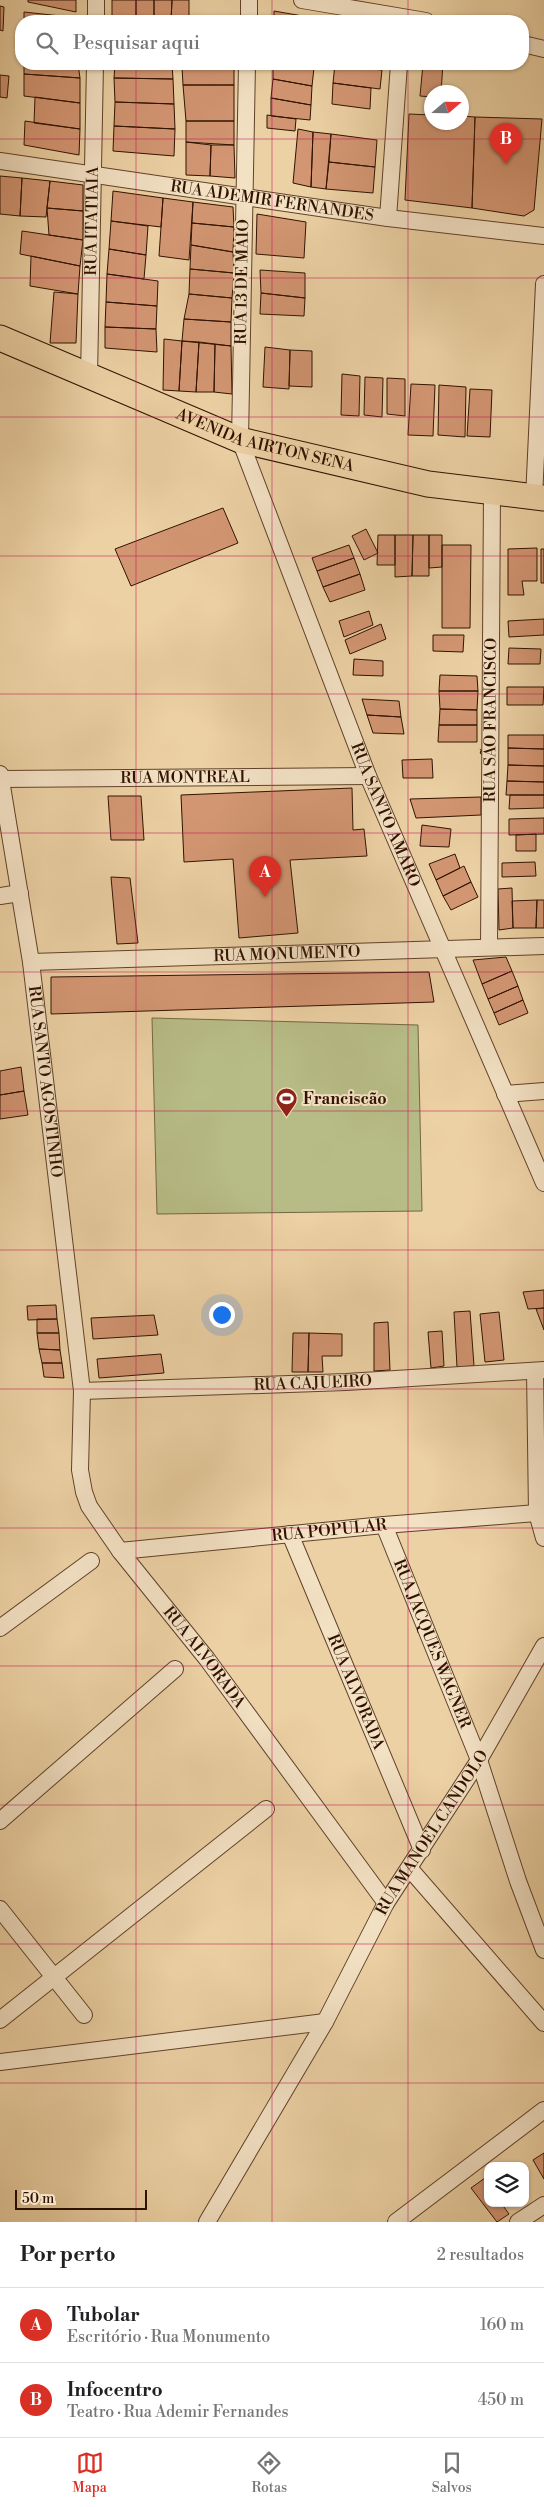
<!DOCTYPE html>
<html lang="pt">
<meta charset="utf-8">
<style>
:root{--surface:#fff;--page:#f6f6f6;--text:#202124;--muted:#757577;--line:#e0e0e0;--accent:#d93025}
body{margin:0;font-family:"Libre Bodoni",serif;background:var(--page);color:var(--text)}
.controls{position:absolute;right:15px;bottom:15px;display:grid;overflow:hidden;border-radius:10px;box-shadow:0 1px 4px #0004}
.controls button{width:45px;height:45px;display:grid;place-items:center;padding:0;border:0;border-bottom:1px solid var(--line);background:var(--surface);color:var(--text);font:25px sans-serif}
.compass{position:absolute;left:424px;top:85px;width:45px;height:45px;border-radius:50%;background:var(--surface);box-shadow:0 1px 4px #0004;rotate:70deg}
.scale{position:absolute;left:15px;bottom:12px;width:132px;box-sizing:border-box;padding-left:5px;border:2px solid #311200;border-top:0;font-size:14px;line-height:18px;white-space:nowrap;color:#311200;-webkit-text-stroke:4px #f3e1c4;paint-order:stroke}
.you{position:absolute;left:221px;top:1314px;width:18px;height:18px;margin:-12px;border:4px solid #fff;border-radius:50%;background:#1a73e8;box-shadow:0 0 0 8px #1a73e833}
.badge{display:grid;place-items:center;width:32px;height:32px;border-radius:50%;background:var(--accent);color:#fff;font-size:16px;font-weight:700}
.pin{position:absolute;translate:-50% -41px;filter:drop-shadow(0 1px 2px #0008)}
.pin::after{content:'';position:absolute;top:26px;width:18px;height:15px;background:inherit;clip-path:polygon(0 0,100% 0,50% 100%)}
.list{margin:0;padding:0;list-style:none}
h2{display:flex;justify-content:space-between;align-items:center;height:65px;margin:0;padding:0 20px;font-size:21px}
h2 small{font-size:16px;font-weight:400;color:var(--muted)}
.list li{display:grid;grid-template-columns:32px 1fr auto;gap:15px;align-items:center;box-sizing:border-box;height:75px;padding:0 20px;border-top:1px solid var(--line)}
.list b{display:block;font-size:19px;white-space:nowrap}
.list p{margin:0;font-size:16px;white-space:nowrap;color:var(--muted)}
.list em{font-size:16px;font-style:normal;color:var(--muted)}
.icon{flex:none;width:28px;height:28px;fill:none;stroke:currentColor;stroke-width:2;stroke-linecap:round;stroke-linejoin:round}
.map{position:relative;flex:none;width:544px;height:2222px;overflow:hidden}
.search{position:absolute;background:var(--surface);box-shadow:0 1px 4px #0004;left:15px;right:15px;top:15px;height:55px;display:flex;align-items:center;gap:12px;box-sizing:border-box;padding:0 18px;border-radius:20px;color:var(--muted);font-size:19px}
.sheet{height:215px;background:var(--surface)}
nav{display:flex;justify-content:space-around;align-items:center;box-sizing:border-box;height:70px;border-top:1px solid var(--line);background:var(--surface);font-size:14px;color:var(--muted)}
nav a{display:grid;justify-items:center;gap:2px}
nav .on{color:var(--accent)}
.map>svg:first-child{display:block}
</style>
<div class="map">
<svg width="544" height="2222" viewBox="0 0 544 2222">
<rect width="100%" height="100%" fill="#ecd1a4"/>
<filter id="stains"><feTurbulence type="fractalNoise" baseFrequency=".004" numOctaves="4"/><feColorMatrix values="0 0 0 0 .2 0 0 0 0 .09 0 0 0 0 .02 0 0 0 .5 -.17"/></filter>
<radialGradient id="worn" r=".72"><stop offset=".6" stop-color="#630" stop-opacity="0"/><stop offset="1" stop-color="#630" stop-opacity=".3"/></radialGradient>
<!-- green -->
<path fill="#b7bc86" stroke="#746743" d="M152 1018 418 1025 422 1211 157 1214Z"/>
<!-- building -->
<path fill="#d39673" stroke="#311200" d="M28 0H76V12L28 2Z
M112 0H136V21H112Z
M136 0H154V21H136Z
M154 0H172L171 21H154Z
M172 0H189V21H171Z
M0 6 4 7 3 31 0 30Z
M274 11 320 19 319 21H274Z
M24 12 79 18V21H24Z
M24 64H78L80 78 24 74Z
M115 64H172L173 79 114 78Z
M182 64H234V66L182 67Z
M273 64 314 68 312 86 273 79Z
M335 64 382 70 380 89 333 83Z
M423 64H443L441 92H432V97L420 96Z
M234 66V85H183L182 67Z
M24 74 80 78V103L24 96Z
M0 75 9 76 7 98 0 97Z
M114 78 173 79 174 104 115 102Z
M273 79 312 86 311 105 271 98Z
M333 83 371 88 370 109 332 104Z
M183 85H234V121H186Z
M35 97 80 103V129L34 123Z
M271 98 311 105 310 120 271 116Z
M115 102 174 104 175 129 114 126Z
M409 114 432 115V122H462V116L475 117 472 208 405 200Z
M267 115 296 119 295 131 267 128Z
M475 117 542 119 534 210 524 216 472 208Z
M25 121 80 129 79 155 24 145Z
M186 121H234V145L186 142Z
M114 126 175 129 174 156 113 151Z
M298 129 313 132 311 187 293 183Z
M313 132 331 134 326 189 311 187Z
M331 134 377 140 375 167 329 162Z
M186 142 211 145 210 176 186 175Z
M211 145H234L235 178 210 176Z
M329 162 375 167 373 193 326 189Z
M0 176 22 178 20 216 0 214Z
M22 178 50 181 46 217 20 216Z
M50 181 83 185V211L47 208Z
M113 191 163 198 161 227 111 221Z
M163 198 193 202 189 260 159 256Z
M193 202 233 207 234 227 192 223Z
M47 208 83 211V240L49 235Z
M257 214 306 222 304 258 256 254Z
M111 221 148 226 146 255 109 249Z
M192 223 234 227 233 252 191 245Z
M22 231 83 240 80 266 20 254Z
M191 245 233 252 234 273 190 269Z
M109 249 146 255 144 279 107 274Z
M31 256 80 266 78 294 30 286Z
M190 269 234 273 232 298 189 294Z
M260 270 305 273V298L261 293Z
M107 274 158 281 157 306 106 302Z
M54 292 78 294 76 343H50Z
M261 293 305 298 304 316 260 314Z
M189 294 232 298 231 322 184 319Z
M106 302 157 306 156 329 105 327Z
M184 319 231 322V346L182 341Z
M105 327 156 329 157 352 105 348Z
M164 339 182 341 179 391 163 390Z
M182 341 199 342 196 392 179 391Z
M199 342 215 344 214 392H196Z
M215 344 231 346 232 394 214 392Z
M265 347 290 350 289 389 263 387Z
M290 350 312 351V387L289 386Z
M342 374 360 376 359 416 341 415Z
M365 377 383 378 382 417 364 415Z
M387 378 405 379V416L387 414Z
M411 384 435 385 433 436 408 435Z
M439 385 466 387 465 437 438 435Z
M470 389 492 390 490 437 467 436Z
M223 508 238 543 131 586 115 549Z
M366 529 378 553 364 560 352 536Z
M378 535H395V565H377Z
M395 535H413L412 576 395 577Z
M413 535H429V576H412Z
M429 535H442V567L429 568Z
M349 545 354 558 317 571 312 558Z
M442 545H471L470 628H442Z
M537 548V581H522L524 595H508V549Z
M541 549H544V583H541Z
M354 558 360 574 323 587 317 571Z
M360 574 365 590 330 602 323 587Z
M369 611 373 625 344 637 339 621Z
M544 619V635L509 637 508 621Z
M381 624 386 639 350 654 345 640Z
M433 635H464L463 652 433 651Z
M509 648 541 649 540 664H508Z
M354 659 383 661V676L353 675Z
M440 675 477 676 478 691H439Z
M507 687H544L543 705H507Z
M439 691H478L477 710 440 709Z
M362 699 399 701 401 717 367 715Z
M440 709 477 710V725H439Z
M367 715 401 717 404 734 373 733Z
M439 725H477V742H438Z
M508 735H544V749L508 748Z
M508 748 544 749V766L508 765Z
M432 759 433 778H403L402 760Z
M508 765 544 766V782L507 781Z
M507 781 544 782V795H506Z
M352 788 353 830 364 829 367 856 290 860 298 933 239 938 233 859 184 862 181 795Z
M510 795H544V808L509 809Z
M108 796H141L144 840H111Z
M481 797V815L416 818 410 799Z
M544 818V834L509 835V819Z
M422 825 451 829 449 847 420 846Z
M536 834V851H516V835Z
M455 854 460 868 436 880 429 864Z
M535 862 536 876 502 877V863Z
M464 866 471 882 443 896 436 880Z
M111 877 130 878 138 943 117 944Z
M471 882 478 897 451 910 443 896Z
M512 888 513 928 499 930 498 889Z
M537 900H544V928H536Z
M537 900 536 928H513L512 901Z
M506 957 512 971 482 984 473 960Z
M512 971 518 986 488 999 482 984Z
M429 972 434 1002 51 1014V977Z
M518 986 523 1000 494 1013 488 999Z
M523 1000 528 1013 499 1025 494 1013Z
M21 1067 24 1091 0 1095V1071Z
M24 1091 28 1115 0 1119V1095Z
M544 1290V1308L528 1309 523 1292Z
M56 1305 57 1319 28 1320 27 1306Z
M544 1308V1330L536 1309Z
M470 1311 474 1366 457 1367 454 1312Z
M499 1312 504 1360 485 1362 480 1314Z
M154 1315 158 1335 93 1339 91 1318Z
M37 1319H57L59 1333H37Z
M388 1322 390 1370 374 1371V1323Z
M442 1331 444 1366 431 1368 428 1332Z
M37 1333H59L60 1350 39 1349Z
M293 1333H309L308 1372H292Z
M309 1333 342 1334V1356H322L323 1372H308Z
M39 1349 60 1350 62 1363H42Z
M161 1354 164 1373 99 1378 97 1359Z
M42 1363H62L64 1378 44 1377Z
M544 2153V2179L533 2160Z
M485 2178 488 2183V2203H501L509 2214 497 2222 471 2188Z"/>
<g fill="none" stroke-linecap="round" stroke-linejoin="round">
<defs>
<g id="street">
<path d="M302 0 426 21"/>
<path d="M96 21V0"/>
<path d="M249 21V0"/>
<path d="M523 44 544 49"/>
<path id="s1" d="M247 64 240 440 368 776 544 1183"/>
<path id="s2" d="M0 161 388 218 544 236"/>
<path d="M388 218 399 64"/>
<path id="s3" d="M89 377 95 64"/>
<path d="M534 498 544 284"/>
<path id="s4" d="M0 774 31 962 82 1391 80 1470 84 1492 89 1506 120 1551 207 1659 386 1903"/>
<path id="s5" d="M1 779 368 776"/>
<path d="M0 896 20 893"/>
<path id="s6" d="M489 946 492 493"/>
<path id="s7" d="M31 962 544 946"/>
<path d="M505 1094 544 1091"/>
<path d="M535 1371 537 1513 544 1538"/>
<path id="s8" d="M82 1391 346 1382 544 1370"/>
<path id="s9" d="M384 1525 479 1760 518 1881 544 1950"/>
<path id="s10" d="M290 1534 422 1850"/>
<path id="s11" d="M120 1551 384 1525 537 1513"/>
<path d="M0 1628 91 1561"/>
<path d="M0 1821 175 1669"/>
<path d="M410 1869 544 2023"/>
<path d="M0 1909 84 2015"/>
<path d="M0 2020 266 1809"/>
<path d="M0 2062 325 2022"/>
<path id="s12" d="M207 2222 325 2022 386 1903 479 1760 544 1646"/>
<path d="M396 2222 544 2110"/>
<path d="M518 2222 544 2205"/>
</g>
<g id="primary">
<path id="s13" d="M0 338 240 440 428 484 544 498"/>
</g>
</defs>
<!-- street casing -->
<use href="#street" stroke="#604229" stroke-width="18"/>
<!-- primary casing -->
<use href="#primary" stroke="#311200" stroke-width="27"/>
<!-- street -->
<use href="#street" stroke="#f3e1c4" stroke-width="16"/>
<!-- primary -->
<use href="#primary" stroke="#ecd1a4" stroke-width="25"/>
</g>
<!-- grid -->
<path fill="none" stroke="#c2185b" stroke-width="1" stroke-opacity="0.55" d="M136 0V21M272 0V21M408 0V21M136 64V2222M272 64V2222M408 64V2222M0 139H544M0 278H544M0 417H544M0 556H544M0 694H544M0 833H544M0 972H544M0 1111H544M0 1250H544M0 1389H544M0 1528H544M0 1666H544M0 1805H544M0 1944H544M0 2083H544"/>
<!-- icons -->
<defs>
<symbol id="stadium-pin" viewBox="-11 -11 22 30"><path d="M0 17L-7.5 6A9.5 9.5 0 1 1 7.5 6Z" fill="#8f2418" stroke="#f3e1c4"/><path d="M0-5a6.5 5 0 1 0 0 10a6.5 5 0 1 0 0-10ZM-3.5-1.8h7v3.6h-7Z" fill="#fff"/></symbol>
</defs>
<g fill-rule="evenodd">
<use href="#stadium-pin" x="274" y="1086" width="25" height="34"/>
</g>
<g text-anchor="middle" dominant-baseline="central" stroke-width="4" stroke-linejoin="round" paint-order="stroke">
<!-- street labels -->
<g font-size="16" fill="#311200" stroke="#f3e1c4">
<text stroke="none"><textPath href="#s2" startOffset="275">RUA ADEMIR FERNANDES</textPath></text>
<text stroke="none"><textPath href="#s3" startOffset="156">RUA ITATIAIA</textPath></text>
<text transform="translate(242 282) rotate(-89)">RUA 13 DE MAIO</text>
<text stroke="none"><textPath href="#s13" startOffset="285">AVENIDA AIRTON SENA</textPath></text>
<text stroke="none"><textPath href="#s6" startOffset="226">RUA SÃO FRANCISCO</textPath></text>
<text stroke="none"><textPath href="#s5" startOffset="184">RUA MONTREAL</textPath></text>
<text stroke="none"><textPath href="#s1" startOffset="778">RUA SANTO AMARO</textPath></text>
<text stroke="none"><textPath href="#s7" startOffset="256">RUA MONUMENTO</textPath></text>
<text stroke="none"><textPath href="#s4" startOffset="311">RUA SANTO AGOSTINHO</textPath></text>
<text stroke="none"><textPath href="#s8" startOffset="231">RUA CAJUEIRO</textPath></text>
<text stroke="none"><textPath href="#s11" startOffset="210">RUA POPULAR</textPath></text>
<text stroke="none"><textPath href="#s9" startOffset="128">RUA JACQUES WAGNER</textPath></text>
<text stroke="none"><textPath href="#s4" startOffset="929">RUA ALVORADA</textPath></text>
<text stroke="none"><textPath href="#s10" startOffset="171">RUA ALVORADA</textPath></text>
<text stroke="none"><textPath href="#s12" startOffset="450">RUA MANOEL CANDOLO</textPath></text>
</g>
<!-- poi labels -->
<g font-size="16" font-weight="bold" fill="#311200" stroke="#f3e1c4" text-anchor="start">
<text x="303" y="1099">Franciscão</text>
</g>
</g>
<rect width="100%" height="100%" filter="url(#stains)"/>
<rect width="100%" height="100%" fill="url(#worn)"/>
</svg>
<div class="controls">
<button><svg class="icon" aria-label="layers" viewBox="0 0 24 24"><path d="M12 4l9 5-9 5-9-5zM3 14l9 5 9-5"/></svg></button>
</div>
<svg class="compass" viewBox="-18 -18 36 36"><path d="M0-13l5 13h-10z" fill="#e53935"/><path d="M0 13l5-13h-10z" fill="#757577"/></svg>
<div class="scale">50 m</div>
<div class="you"></div>
<div class="pin badge" style="left:265px;top:897px">A</div>
<div class="pin badge" style="left:506px;top:164px">B</div>
<div class="search"><svg class="icon" aria-label="search" viewBox="0 0 24 24"><circle cx="10" cy="10" r="6"/><path d="M15 15l6 6"/></svg>Pesquisar aqui</div>
</div>
<section class="sheet">
<h2>Por perto<small>2 resultados</small></h2>
<ul class="list">
<li><span class="badge">A</span><div><b>Tubolar</b><p>Escritório · Rua Monumento</p></div><em>160 m</em></li>
<li><span class="badge">B</span><div><b>Infocentro</b><p>Teatro · Rua Ademir Fernandes</p></div><em>450 m</em></li>
</ul>
</section>
<nav>
<a class="on"><svg class="icon" aria-label="map" viewBox="0 0 24 24"><path d="M3 6l6-2 6 2 6-2v14l-6 2-6-2-6 2zM9 4v14M15 6v14"/></svg>Mapa</a>
<a><svg class="icon" aria-label="directions" viewBox="0 0 24 24"><path d="M12 3l9 9-9 9-9-9zM9 14v-3h6M13 9l2 2-2 2"/></svg>Rotas</a>
<a><svg class="icon" aria-label="saved" viewBox="0 0 24 24"><path d="M7 4h10v16l-5-4-5 4z"/></svg>Salvos</a>
</nav>
